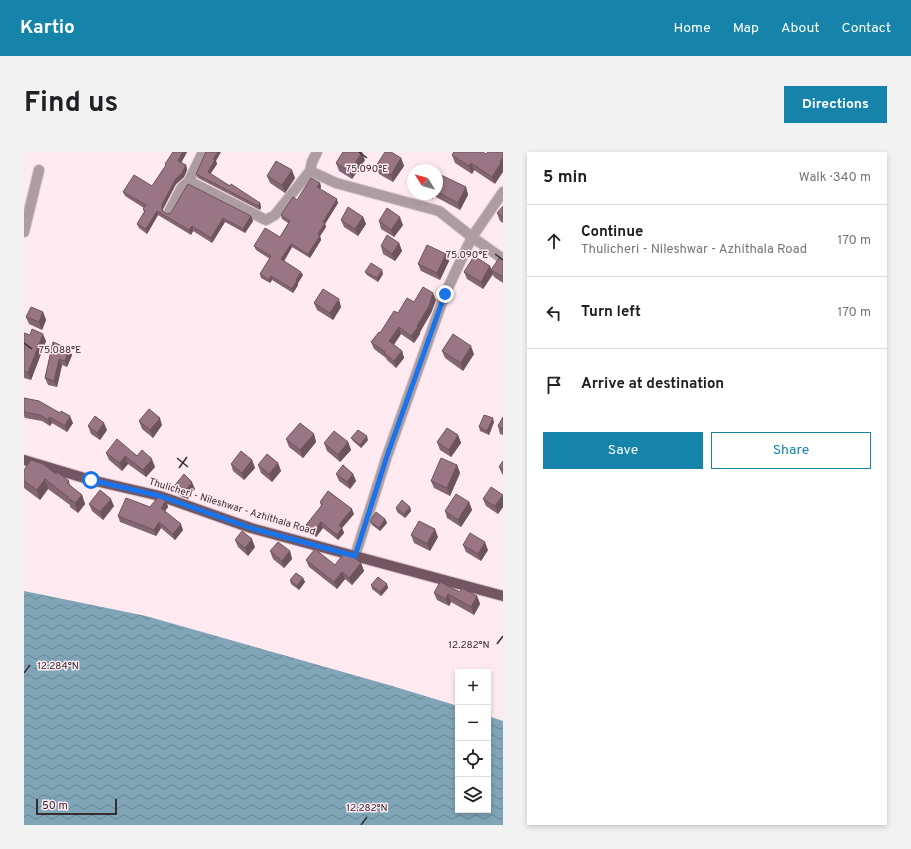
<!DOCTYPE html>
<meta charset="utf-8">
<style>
:root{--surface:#fff;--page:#f2f2f2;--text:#202124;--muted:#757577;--line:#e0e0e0;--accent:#1683ab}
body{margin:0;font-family:Overpass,sans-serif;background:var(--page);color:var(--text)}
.controls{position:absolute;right:12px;bottom:12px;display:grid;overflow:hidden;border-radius:0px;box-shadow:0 2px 6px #0003}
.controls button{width:36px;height:36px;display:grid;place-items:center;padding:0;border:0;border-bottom:1px solid var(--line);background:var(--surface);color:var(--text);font:20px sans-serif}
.compass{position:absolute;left:383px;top:12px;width:36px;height:36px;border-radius:50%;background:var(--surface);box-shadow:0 2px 6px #0003;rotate:307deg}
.scale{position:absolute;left:12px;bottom:10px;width:81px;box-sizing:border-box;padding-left:4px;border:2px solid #352d30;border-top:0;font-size:11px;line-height:14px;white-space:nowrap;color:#352d30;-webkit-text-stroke:3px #ffeaf2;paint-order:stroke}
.stop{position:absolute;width:12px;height:12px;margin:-9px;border:3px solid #1a73e8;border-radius:50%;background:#fff}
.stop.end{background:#1a73e8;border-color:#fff;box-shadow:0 1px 4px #0008}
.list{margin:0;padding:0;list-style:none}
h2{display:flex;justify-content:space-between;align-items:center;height:52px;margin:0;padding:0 16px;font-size:17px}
h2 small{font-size:13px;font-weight:400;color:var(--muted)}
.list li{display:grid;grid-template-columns:26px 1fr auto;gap:12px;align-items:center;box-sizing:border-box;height:72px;padding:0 16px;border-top:1px solid var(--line)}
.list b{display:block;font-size:15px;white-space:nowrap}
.list p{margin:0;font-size:13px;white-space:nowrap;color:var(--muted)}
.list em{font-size:13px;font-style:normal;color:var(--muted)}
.actions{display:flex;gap:8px;padding:12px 16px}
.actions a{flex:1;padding:9px 0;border:1px solid var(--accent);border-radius:0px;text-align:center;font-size:14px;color:var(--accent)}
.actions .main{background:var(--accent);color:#fff}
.icon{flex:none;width:22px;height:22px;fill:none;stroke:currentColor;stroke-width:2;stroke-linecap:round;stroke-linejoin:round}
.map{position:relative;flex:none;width:479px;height:673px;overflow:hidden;border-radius:0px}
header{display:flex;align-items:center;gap:24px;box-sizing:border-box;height:56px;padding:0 20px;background:var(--accent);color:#fff}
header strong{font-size:19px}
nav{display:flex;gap:22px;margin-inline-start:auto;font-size:14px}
.intro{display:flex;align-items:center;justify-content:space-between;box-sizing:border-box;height:96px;padding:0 24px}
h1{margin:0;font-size:28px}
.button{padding:10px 18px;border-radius:0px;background:var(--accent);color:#fff;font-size:14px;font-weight:700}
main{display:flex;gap:24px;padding:0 24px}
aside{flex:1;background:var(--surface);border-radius:0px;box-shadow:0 2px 6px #0003}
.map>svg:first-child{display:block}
</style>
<header>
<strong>Kartio</strong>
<nav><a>Home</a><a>Map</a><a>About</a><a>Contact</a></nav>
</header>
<div class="intro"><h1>Find us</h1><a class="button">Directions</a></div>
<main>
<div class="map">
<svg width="479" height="673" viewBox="0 0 479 673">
<defs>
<pattern id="water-waves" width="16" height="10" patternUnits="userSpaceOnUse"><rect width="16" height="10" fill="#7fa5b7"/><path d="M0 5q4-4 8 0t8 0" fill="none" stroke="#698795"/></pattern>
</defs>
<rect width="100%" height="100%" fill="#ffeaf2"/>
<!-- water -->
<path fill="url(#water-waves)" d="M0 439 122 464 365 533 434 554V658H464V564L479 569V673H0Z"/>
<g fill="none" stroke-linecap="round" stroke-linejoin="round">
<defs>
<path id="minor" d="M286 19 312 31 415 59 448 85 479 107
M165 29 242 68 251 63 286 19 288 10 293 0
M145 60 158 35 165 29 179 0
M0 80 15 18
M331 404 363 304 421 142 448 85 479 40"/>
<path id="major" d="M0 308 67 328 136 344 227 376 479 444"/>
</defs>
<!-- minor casing -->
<use href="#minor" stroke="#dbc8cf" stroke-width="12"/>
<!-- major casing -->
<use href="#major" stroke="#dbc8cf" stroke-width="12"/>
<!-- minor -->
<use href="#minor" stroke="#ad9ca2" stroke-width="10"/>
<!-- major -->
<use href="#major" stroke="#745662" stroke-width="10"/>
</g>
<!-- wall -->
<path fill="#846572" d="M149 0H163L157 11 162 13 163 18 160 25 152 32 139 57V60L143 62 227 64 229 69 221 81 201 70 188 91 169 79 167 83 134 63 123 82 115 76 113 72 120 60 119 57 120 56 101 44 99 40 128 34 142 13 141 12Z
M462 2 471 32 450 18 448 22 431 11 428 3Z
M377 6 380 14 369 30 355 22 352 14Z
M341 8 328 27 315 19 312 11Z
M192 9 193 12 186 22 206 34 236 51 237 55 236 58 174 26 172 22Z
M413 22 442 35 444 43 436 58 410 44 409 47 393 42H413Z
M243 24 271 26 261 41 246 31Z
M296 31 297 35 296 37 314 51 301 72 302 75 296 84 297 88 286 106 268 95 260 109 279 123 274 131V133L269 141 248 128 246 131 237 126 236 122 246 107 232 98 230 94 256 85 264 71 258 67 257 63 273 48Z
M479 54V71L476 69 473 61Z
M339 65 342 72 334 84 320 75 317 68Z
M355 69 379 73 370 85 357 77Z
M375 91 378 99 371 109 359 102 357 94Z
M422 102 425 109 416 128 397 119 394 112Z
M479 108V131L470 125 467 118Z
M466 114 469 122 459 137 443 127 440 120Z
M341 120 359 122 354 130 343 123Z
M412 148 407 161 396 180V182L390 191 377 182 370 193 378 199 380 206 372 216 363 208 362 206 350 197 347 190 374 161 390 150Z
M290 151 317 155 309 168 293 158Z
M19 160 22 168 18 178 5 172 2 165Z
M0 181 22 189 7 228 0 226Z
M29 190 48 203 43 215 38 213 33 235 24 233 21 226Z
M418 199 450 202 439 219 421 206Z
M0 246 49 271 43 280 28 271 26 274 18 269 1 266 0 264Z
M479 265V283L476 282 474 274Z
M115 269 138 273 129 286 118 277Z
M470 270 465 283 456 279 455 275Z
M64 274 83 278 76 288 67 282Z
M290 282 292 290 279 306 265 295 262 287Z
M434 283 437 291 427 305 416 298 413 290Z
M327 286 344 288 337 296 329 289Z
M324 290 327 298 316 310 303 299 300 291Z
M82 301 113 304 131 315 122 325 104 312 98 319 85 308Z
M228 308 231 316 220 328 209 319 207 312Z
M479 309V323L478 322 475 315Z
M254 311 257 319 248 330 237 321 234 313Z
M433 313 436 321 426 344 410 336 407 329Z
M0 318 32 322 45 329 46 334 58 343 61 352 54 361 46 355V353L24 337 16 348 0 336Z
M312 322H329L332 329 326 337 315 329Z
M151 333 171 337 164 347 158 345 153 341Z
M479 344V355L474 362 462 354 459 347Z
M142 349 144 355 141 359 159 378 151 388 137 376 132 384 96 370 94 364 126 355Z
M296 350 330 362 318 376 320 381 314 388 299 376 292 385 284 378 282 373 297 354Z
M445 350 448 358 437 375 423 366 421 359Z
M65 352 90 354 79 368 68 359Z
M386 355 387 359 381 366 373 360 372 356Z
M361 367 363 371 356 379 348 373 346 369Z
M387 383 414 385 406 399 390 391Z
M211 388 231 395 224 404 214 395Z
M439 393 464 398 457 409 442 400Z
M246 399H266L268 407 260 416 249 407Z
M282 408 311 413 337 411 340 419 328 433 321 427 313 437 285 415Z
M279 426 281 430 275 438 267 432 266 428Z
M363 432 364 436 357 444 348 437 347 433Z
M436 440 453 444 456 452 450 463 427 450 425 454 413 448 410 441Z"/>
<!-- shaded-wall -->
<path fill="#6c535c" d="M159 0H163L156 13 154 9Z
M194 0H197L192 9 193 12 185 24 184 20 189 7Z
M338 0 341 8 328 27 326 20Z
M479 5V20L471 32 468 25 476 10Z
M377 6 380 14 369 30 367 23Z
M447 11 450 18 448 22 445 14Z
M162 13 163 18 160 25 152 32 139 57 140 64 138 59V53L151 28Z
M268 18 271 26 261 41 258 33Z
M296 31 297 35 295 39 293 35Z
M442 35 444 43 436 58 434 51Z
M313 47 314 51 301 72 302 75 296 84 297 88 286 106 284 102 299 70Z
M236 51 237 55 236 58 234 54Z
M133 59 134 63 123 82 122 77Z
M227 64 229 69 221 81 219 77Z
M339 65 342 72 334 84 331 77Z
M376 65 379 73 370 85 367 78Z
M199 66 201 70 188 91 187 86Z
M168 74 169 79 167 83 165 78Z
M375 91 378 99 371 109 368 102Z
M267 92 268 95 259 111 257 107Z
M422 102 425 109 416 128 413 121Z
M466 114 469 122 459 137 457 130Z
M358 118 359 122 354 130 353 126Z
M277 120 279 123 274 131V133L269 141 268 137 272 128Z
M247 124 248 128 246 131 245 128Z
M409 141 412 148 407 161 396 180V182L390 191 387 184Z
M315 147 317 155 309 168 306 161Z
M19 160 22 168 18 178 15 170Z
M375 175 377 182 367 196 365 189Z
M19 182 22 189 7 228 4 221Z
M447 194 450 202 439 219 437 211Z
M45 197 48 203 43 215 41 209Z
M378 199 380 206 372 216 370 209Z
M35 207 38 213 33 235 30 229Z
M46 264 49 271 43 280 41 274Z
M26 265 28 271 26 274 24 268Z
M136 266 138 273 129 286 126 278Z
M469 266 470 270 465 283 463 279Z
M80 271 83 278 76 288 73 281Z
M290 282 292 290 279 306 276 298Z
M434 283 437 291 427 305 425 298Z
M343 284 344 288 337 296 336 293Z
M324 290 327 298 316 310 314 303Z
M101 304 104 312 98 319 96 311Z
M128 307 131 315 122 325 119 318Z
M228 308 231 316 220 328 218 321Z
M254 311 257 319 248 330 245 322Z
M433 313 436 321 426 344 423 336Z
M329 322 332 329 326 337 323 330Z
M21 327 24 337 16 348 13 338Z
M168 330 171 337 164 347 161 339Z
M58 343 61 352 54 361 51 351Z
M479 343V355L474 362 471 354Z
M87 347 90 354 79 368 76 360Z
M142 349 144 355 139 362 137 356Z
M445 350 448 358 437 375 434 368Z
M386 355 387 359 381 366 380 362Z
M328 357 330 362 318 376 320 381 314 388 313 383 315 373Z
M361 367 363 371 356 379 355 376Z
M135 370 137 376 132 384 130 378Z
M297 370 299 376 292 385 290 379Z
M157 372 159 378 151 388 149 382Z
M411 377 414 385 406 399 403 392Z
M228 387 231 395 224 404 221 396Z
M461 390 464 398 457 409 454 402Z
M266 399 268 407 260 416 258 409Z
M337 411 340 419 328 433 325 426Z
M318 420 321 427 313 437 310 430Z
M279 426 281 430 275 438 273 434Z
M363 432 364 436 357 444 356 440Z
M424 442 427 450 425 454 422 447Z
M453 444 456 452 450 463 447 455Z"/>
<!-- building -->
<path fill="#9a7684" stroke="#6c535c" d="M149 0H159L154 9 162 13 158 21 151 28 138 53V59L143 62 147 61 162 35 164 32 227 64 219 77 199 66 187 86 168 74 165 78 133 59 122 77 113 72 121 59 119 57 122 53 99 40 110 23 128 34 142 13 141 12Z
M182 0H194L189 7 191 8 184 20 206 34 207 32 236 51 234 54 172 22Z
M319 0H338L326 20 312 11Z
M361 0H367L377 6 367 23 352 14Z
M430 0H459L462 2 464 0H479V5L476 10 477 11 468 25 447 11 445 14 428 3Z
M252 9 268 18 258 33 243 24Z
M392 16 399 18H392Z
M413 22 419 24 442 35 434 51 413 40Z
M287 26 296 31 293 35 313 47 299 70 301 71 294 82 296 84 284 102 267 92 257 107 277 120 272 128 273 129 268 137 247 124 245 128 236 122 247 104 230 94 241 76 256 85 266 69 257 63 269 45 273 48Z
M479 54V65L473 61Z
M324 55 339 65 331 77 317 68Z
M363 56 376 65 367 78 355 69Z
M363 83 375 91 368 102 357 94Z
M403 93 422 102 413 121 394 112Z
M450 104 466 114 457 130 440 120Z
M475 106 479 108V125L467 118Z
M347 111 358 118 353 126 341 120Z
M399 135 409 141 405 154 393 174 394 175 387 184 375 175 365 189 378 199 370 209 360 201 361 200 347 190 355 180 356 181 370 159 374 161 383 146 390 150Z
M299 137 315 147 306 161 290 151Z
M7 155 19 160 15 170 2 165Z
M8 177 19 182 4 221 0 219V198L1 196 0 195V181L6 183Z
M429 182 447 194 437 211 418 199Z
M29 190 45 197 41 209 35 207 30 229 21 226Z
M0 246 15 249 36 261 37 259 46 264 41 274 26 265 24 268 16 263 0 260Z
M125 257 136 266 126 278 115 269Z
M460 263 469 266 463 279 455 275Z
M71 264 80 271 73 281 64 274Z
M479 265V277L474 274Z
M276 271 290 282 276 298 262 287Z
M423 276 434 283 425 298 413 290Z
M334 278 343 284 336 293 327 286Z
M310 279 324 290 314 303 300 291Z
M93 287 113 304 118 298 128 307 119 318 101 304 96 311 82 301Z
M217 299 228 308 218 321 207 312Z
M243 302 254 311 245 322 234 313Z
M417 306 433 313 423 336 407 329Z
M7 308 19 312 32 322 33 320 45 329 43 331 58 343 51 351 43 345H44L21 327 13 338 0 329V318Z
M479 309V318L475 315Z
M319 313 329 322 323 330 312 322Z
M160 322 168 330 161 339 155 337 151 333Z
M467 335 479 343 471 354 459 347Z
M76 338 87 347 76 360 65 352Z
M304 339 328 357 315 373 318 376 313 383 297 370 290 379 282 373 299 352 296 350Z
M432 342 445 350 434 368 421 359Z
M134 345 142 349 137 356 157 372 149 382 135 370 130 378 94 364 102 346 126 355Z
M378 348 386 355 380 362 372 356Z
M352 360 361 367 355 376 346 369Z
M395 369 411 377 403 392 387 383Z
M218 379 228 387 221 396 211 388Z
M446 381 461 390 454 402 439 393Z
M254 390 266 399 258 409 246 399Z
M291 397 311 413 320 401 327 403 337 411 325 426 318 420 310 430 282 408Z
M272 421 279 426 273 434 266 428Z
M354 425 363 432 356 440 347 433Z
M416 430 436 440 438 436 453 444 447 455 424 442 422 447 410 441Z"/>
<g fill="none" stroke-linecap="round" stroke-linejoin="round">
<!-- route -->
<path stroke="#1a73e8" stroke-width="5" d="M67 328 136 344 227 376 331 404 363 304 421 142"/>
</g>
<!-- ticks -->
<path fill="none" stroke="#352d30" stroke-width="1.5" d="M335 0 343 6M471 102 479 108M0 191 8 197M153 306 164 315M155 316 163 305M473 492 479 484M0 521 6 513M337 673 343 665"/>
<g text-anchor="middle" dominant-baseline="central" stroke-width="3" stroke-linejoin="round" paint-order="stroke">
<!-- street labels -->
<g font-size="10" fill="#352d30" stroke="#ffeaf2">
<text transform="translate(208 355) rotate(17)">Thulicheri - Nileshwar - Azhithala Road</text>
</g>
</g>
<g font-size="10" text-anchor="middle" fill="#352d30" stroke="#ffeaf2" stroke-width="3" stroke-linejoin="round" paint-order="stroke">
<text x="343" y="20">75.090°E</text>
<text x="443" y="106">75.090°E</text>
<text x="36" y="201">75.088°E</text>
<text x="445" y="496">12.282°N</text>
<text x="34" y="517">12.284°N</text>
<text x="343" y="659">12.282°N</text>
</g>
</svg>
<div class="controls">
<button>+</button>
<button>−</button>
<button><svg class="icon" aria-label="locate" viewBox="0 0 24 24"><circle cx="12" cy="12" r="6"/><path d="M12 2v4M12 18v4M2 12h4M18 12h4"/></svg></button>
<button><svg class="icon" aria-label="layers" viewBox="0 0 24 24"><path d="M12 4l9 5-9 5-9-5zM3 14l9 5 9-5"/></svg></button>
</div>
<svg class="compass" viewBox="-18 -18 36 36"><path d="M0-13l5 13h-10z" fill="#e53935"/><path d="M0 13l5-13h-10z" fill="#757577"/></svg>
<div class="scale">50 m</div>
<div class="stop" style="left:67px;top:328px"></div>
<div class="stop end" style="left:421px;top:142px"></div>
</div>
<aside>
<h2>5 min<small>Walk · 340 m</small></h2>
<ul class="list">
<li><svg class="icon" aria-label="ahead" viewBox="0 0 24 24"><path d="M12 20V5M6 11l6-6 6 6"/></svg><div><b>Continue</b><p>Thulicheri - Nileshwar - Azhithala Road</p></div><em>170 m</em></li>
<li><svg class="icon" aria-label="left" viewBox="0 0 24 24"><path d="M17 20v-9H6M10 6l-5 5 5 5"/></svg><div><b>Turn left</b></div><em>170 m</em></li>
<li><svg class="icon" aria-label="arrive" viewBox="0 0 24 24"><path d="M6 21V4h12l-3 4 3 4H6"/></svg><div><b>Arrive at destination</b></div></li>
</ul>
<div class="actions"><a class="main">Save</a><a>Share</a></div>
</aside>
</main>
